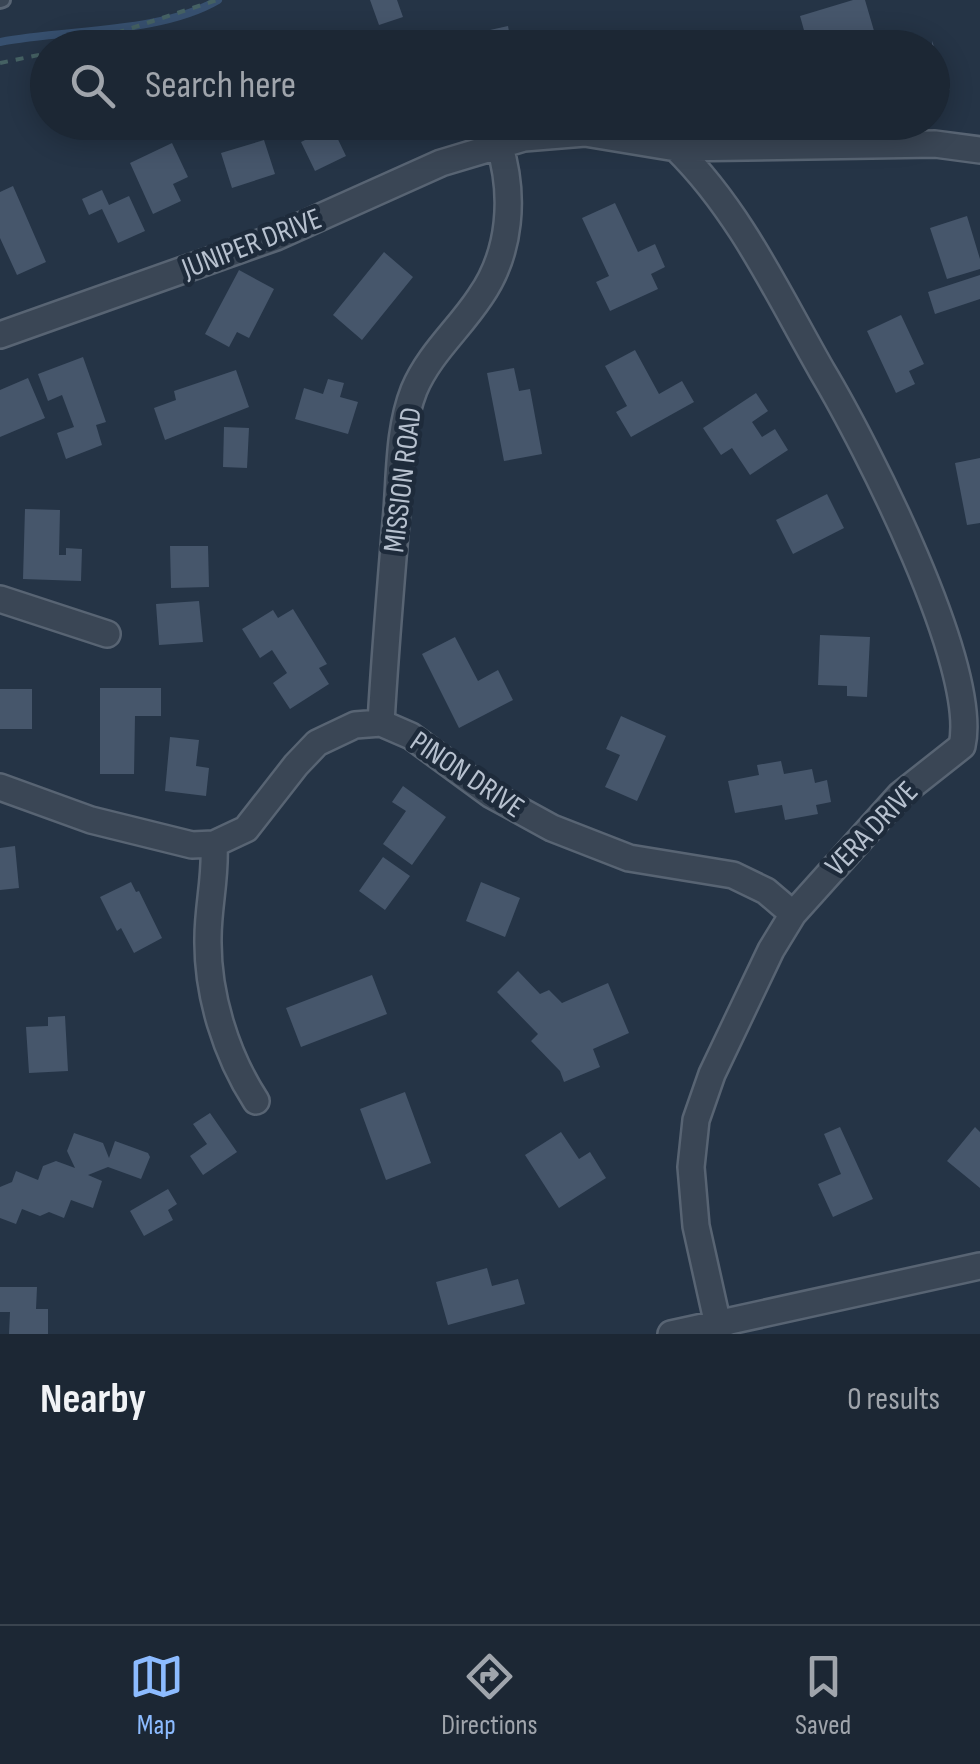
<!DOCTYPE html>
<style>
:root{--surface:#1c2734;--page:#252f3c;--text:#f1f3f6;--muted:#a0a5ac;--line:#3a444f;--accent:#8cbbff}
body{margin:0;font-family:"Sofia Sans Condensed",sans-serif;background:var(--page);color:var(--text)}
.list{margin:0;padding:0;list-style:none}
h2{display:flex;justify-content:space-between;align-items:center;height:130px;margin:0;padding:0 40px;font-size:42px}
h2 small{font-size:32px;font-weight:400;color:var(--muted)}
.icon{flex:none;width:55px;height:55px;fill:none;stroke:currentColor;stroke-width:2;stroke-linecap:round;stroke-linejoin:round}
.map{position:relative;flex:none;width:980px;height:1334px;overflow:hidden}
.search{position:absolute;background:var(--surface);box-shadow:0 5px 25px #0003;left:30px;right:30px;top:30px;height:110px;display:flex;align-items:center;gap:25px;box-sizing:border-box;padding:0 35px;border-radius:55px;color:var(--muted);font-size:38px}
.sheet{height:290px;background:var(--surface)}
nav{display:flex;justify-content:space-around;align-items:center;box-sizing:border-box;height:140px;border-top:2px solid var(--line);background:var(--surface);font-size:28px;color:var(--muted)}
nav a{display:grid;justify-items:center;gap:5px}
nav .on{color:var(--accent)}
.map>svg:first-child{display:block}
</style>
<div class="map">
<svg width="980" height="1334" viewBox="0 0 980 1334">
<rect width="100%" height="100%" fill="#253446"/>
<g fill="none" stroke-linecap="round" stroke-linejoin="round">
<!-- stream -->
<path stroke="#37506f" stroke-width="8" d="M0 42C67 29 160 34 218 0"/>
</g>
<!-- building -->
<path fill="#46566b" d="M370 0H397L403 17 379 25Z
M853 0H865L879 48H855L851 36 839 40 841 48H809L800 16Z
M508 26 512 48H475L472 34Z
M932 41 950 90 932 96Z
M373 122H424L425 123 379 139Z
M332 127 346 156 315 171 301 142Z
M264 140 275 174 232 188 221 153Z
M172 143 188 177 173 184 181 201 153 214 130 163Z
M13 186 46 262 17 275 0 238V192Z
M102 190 109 205 129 196 145 231 118 243 102 209 89 215 82 199Z
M615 203 638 252 655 244 665 267 651 274 658 289 610 311 596 282 609 276 582 218Z
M967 216 980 259V269L947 279 930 228Z
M384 252 413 277 362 340 333 315Z
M239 270 274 289 249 338 237 332 229 347 205 334Z
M980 275V299L935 314 928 292Z
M901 315 924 364 909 371 915 384 896 393 867 331Z
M635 350 659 394 682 381 694 402 631 437 616 412 627 406 605 366Z
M83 357 106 422 96 425 102 445 66 459 57 433 74 427 62 395 48 401 38 374Z
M514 368 519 391 530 389 542 454 504 461 487 373Z
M236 370 249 407 165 440 154 408 176 400 174 391Z
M28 378 45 418 0 437V390Z
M328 379 344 383 340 397 358 402 348 434 295 419 304 388 323 394Z
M756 393 768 411 752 422 762 437 775 429 788 450 750 475 732 448 721 455 703 428Z
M224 427 249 428 247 468 223 467Z
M980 458V523L967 525 955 463Z
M827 494 844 528 793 554 776 520Z
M25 509 60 510 59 555H66V548L82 549 81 581 23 579Z
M170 546H208L209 587 171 588Z
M199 601 203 642 159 645 156 604Z
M293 609 327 664 319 668 329 684 290 709 273 683 287 673 272 650 260 658 242 629 273 610 278 618Z
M820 635 870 637 867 697 847 696V686L818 685Z
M455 637 478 681 498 670 513 700 459 728 422 654Z
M100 688H161V716H135L134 774H100Z
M0 689H32V729H0Z
M621 716 666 736 637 801 605 787 620 755 606 749Z
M170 737 199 740 196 766 209 768 206 796 165 791Z
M781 761 784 774 812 769 815 783 827 780 831 802 816 805 818 814 785 820 782 805 735 813 728 781 759 775 757 765Z
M403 786 446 817 412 865 383 844 406 811 392 802Z
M15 846 19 888 0 890V848Z
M383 857 410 876 385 910 359 891Z
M131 882 136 892 139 891 162 938 134 953 121 928 117 931 100 897Z
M481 882 520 898 505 937 466 921Z
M518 971 540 994 549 990 562 1003 608 983 629 1033 593 1049 600 1067 564 1082 560 1071 531 1041 538 1034 497 992Z
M372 975 387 1014 301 1047 286 1008Z
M65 1016 68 1071 29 1073 26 1027 48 1026V1017Z
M405 1092 431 1163 386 1180 360 1109Z
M210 1113 237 1152 203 1175 190 1156 207 1144 193 1124Z
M840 1127 873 1199 833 1217 818 1184 841 1174 824 1134Z
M975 1127 980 1132V1188L947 1161Z
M561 1132 579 1159 590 1152 606 1178 559 1208 525 1155Z
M74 1133 103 1143 109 1158 115 1141 148 1153 150 1157 141 1179 108 1167 88 1175 102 1181 93 1208 71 1200 64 1218 49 1212 40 1216 22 1209 16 1224 0 1218V1187L12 1182 16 1171 38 1180 43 1166 56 1161 75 1168 67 1151Z
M168 1189 177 1204 168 1210 173 1220 144 1236 130 1211Z
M487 1268 492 1286 518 1279 525 1304 448 1325 436 1282Z
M0 1287H37L36 1309H48V1334H9L10 1312H0Z"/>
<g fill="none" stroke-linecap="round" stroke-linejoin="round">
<defs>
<path id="lane" d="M0 1 3 0"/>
<path id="street" d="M676 148C740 211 778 294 822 371 865 443 980 667 962 746L900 795 793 914 771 950 712 1074 696 1120 691 1167 696 1226 720 1334
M0 335 276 237 441 163 524 138 585 133 676 148 935 144 980 150
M0 599 107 634
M381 723C385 652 391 581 397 510 400 471 399 428 414 390 429 354 459 329 480 297 511 253 515 195 499 144
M0 787 91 820 192 845 214 844 246 829 296 765 317 743 355 725 381 723 411 736 490 794 552 828 629 858 733 875 766 891 793 914
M214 844C216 877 208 906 208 938 207 994 226 1055 256 1101
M671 1334 980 1266"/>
</defs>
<!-- lane casing -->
<use href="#lane" stroke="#586473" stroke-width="18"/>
<!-- street casing -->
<use href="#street" stroke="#586473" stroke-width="30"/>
<!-- path -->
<path stroke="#456163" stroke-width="4" stroke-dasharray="8 8" stroke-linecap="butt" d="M71 48 217 0
M0 63 48 53"/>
<!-- lane -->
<use href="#lane" stroke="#3a4655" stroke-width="12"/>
<!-- street -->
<use href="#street" stroke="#3a4655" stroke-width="25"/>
</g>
<g text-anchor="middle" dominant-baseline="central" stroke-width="9" stroke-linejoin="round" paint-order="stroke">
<!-- street labels -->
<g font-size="30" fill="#b7c1cf" stroke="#1e2b3b">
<text transform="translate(252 244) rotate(-21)">JUNIPER DRIVE</text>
<text transform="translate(403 480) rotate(-83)">MISSION ROAD</text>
<text transform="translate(467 775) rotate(34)">PINON DRIVE</text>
<text transform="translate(872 829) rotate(-46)">VERA DRIVE</text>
</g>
</g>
</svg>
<div class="search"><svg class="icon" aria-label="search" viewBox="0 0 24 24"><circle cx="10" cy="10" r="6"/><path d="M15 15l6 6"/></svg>Search here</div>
</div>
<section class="sheet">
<h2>Nearby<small>0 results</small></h2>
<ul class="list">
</ul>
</section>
<nav>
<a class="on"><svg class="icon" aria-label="map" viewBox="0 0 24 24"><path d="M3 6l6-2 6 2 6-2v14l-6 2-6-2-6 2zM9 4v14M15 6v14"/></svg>Map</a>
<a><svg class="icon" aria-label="directions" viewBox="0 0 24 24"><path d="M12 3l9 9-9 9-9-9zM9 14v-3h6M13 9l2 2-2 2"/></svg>Directions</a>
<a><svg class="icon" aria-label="saved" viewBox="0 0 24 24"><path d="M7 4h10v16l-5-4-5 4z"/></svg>Saved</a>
</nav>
